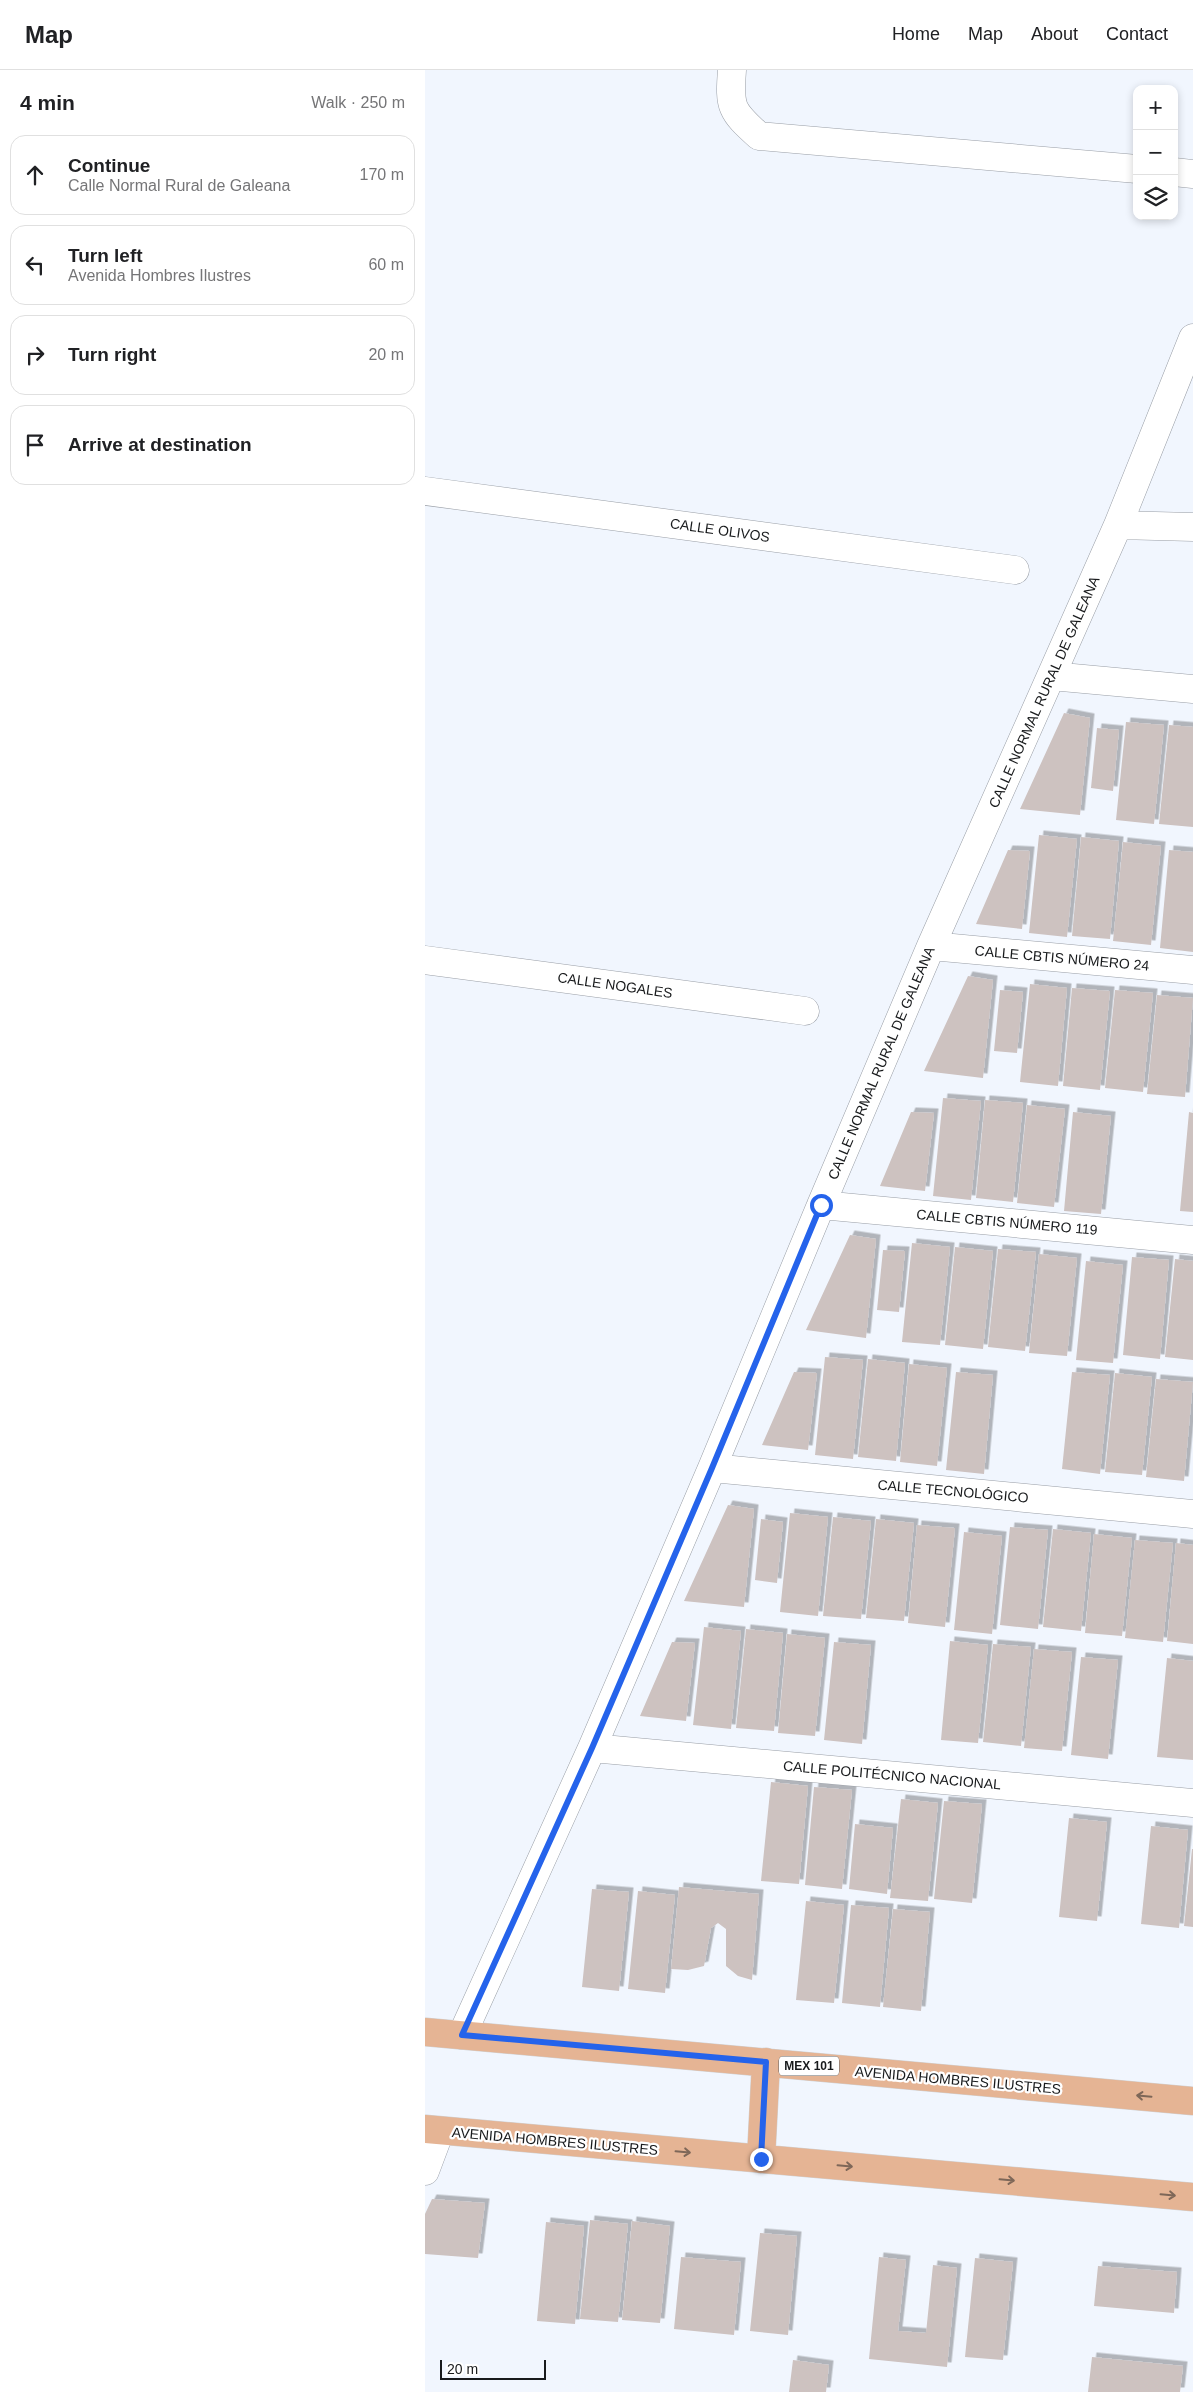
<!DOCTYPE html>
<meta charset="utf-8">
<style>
:root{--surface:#fff;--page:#f2f2f2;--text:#202124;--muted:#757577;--line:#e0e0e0}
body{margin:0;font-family:Arial,sans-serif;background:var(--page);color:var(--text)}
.controls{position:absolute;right:15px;top:15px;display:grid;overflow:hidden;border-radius:10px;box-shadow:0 2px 8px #0003}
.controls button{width:45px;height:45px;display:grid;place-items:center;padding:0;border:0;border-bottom:1px solid var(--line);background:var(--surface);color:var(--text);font:25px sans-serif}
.scale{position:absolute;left:15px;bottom:12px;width:106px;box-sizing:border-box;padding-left:5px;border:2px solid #181a1c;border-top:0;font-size:14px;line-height:18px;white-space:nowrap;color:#181a1c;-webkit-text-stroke:4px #fff;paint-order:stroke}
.stop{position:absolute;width:15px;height:15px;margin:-11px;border:4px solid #2563eb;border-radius:50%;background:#fff}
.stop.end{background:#2563eb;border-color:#fff;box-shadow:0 1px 5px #0008}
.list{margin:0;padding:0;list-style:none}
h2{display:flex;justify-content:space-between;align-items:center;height:65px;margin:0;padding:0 20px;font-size:21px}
h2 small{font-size:16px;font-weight:400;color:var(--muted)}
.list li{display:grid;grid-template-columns:32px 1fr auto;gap:15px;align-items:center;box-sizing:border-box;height:80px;margin:0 10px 10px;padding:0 10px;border:1px solid var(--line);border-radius:15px}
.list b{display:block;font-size:19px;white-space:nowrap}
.list p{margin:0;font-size:16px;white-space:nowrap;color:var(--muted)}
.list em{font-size:16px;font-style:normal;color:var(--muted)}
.icon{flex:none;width:28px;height:28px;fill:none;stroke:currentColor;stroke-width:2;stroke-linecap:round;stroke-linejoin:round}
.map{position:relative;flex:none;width:768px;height:2322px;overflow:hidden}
header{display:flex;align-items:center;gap:30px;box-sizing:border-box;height:70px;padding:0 25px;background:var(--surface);border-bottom:1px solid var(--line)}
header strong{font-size:24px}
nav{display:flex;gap:28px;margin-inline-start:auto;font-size:18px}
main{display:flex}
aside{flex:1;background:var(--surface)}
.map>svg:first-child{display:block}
</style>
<header>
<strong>Map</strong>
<nav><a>Home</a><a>Map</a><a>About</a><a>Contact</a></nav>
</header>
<main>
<aside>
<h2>4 min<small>Walk · 250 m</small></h2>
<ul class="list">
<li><svg class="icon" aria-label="ahead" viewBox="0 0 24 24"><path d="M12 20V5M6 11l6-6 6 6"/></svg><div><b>Continue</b><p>Calle Normal Rural de Galeana</p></div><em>170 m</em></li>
<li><svg class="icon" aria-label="left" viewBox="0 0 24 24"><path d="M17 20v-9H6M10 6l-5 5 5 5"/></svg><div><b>Turn left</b><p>Avenida Hombres Ilustres</p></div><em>60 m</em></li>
<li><svg class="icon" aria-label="right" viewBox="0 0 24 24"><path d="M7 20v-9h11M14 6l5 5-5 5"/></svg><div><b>Turn right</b></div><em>20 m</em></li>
<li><svg class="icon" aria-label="arrive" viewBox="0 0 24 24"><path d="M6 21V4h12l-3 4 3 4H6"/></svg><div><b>Arrive at destination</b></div></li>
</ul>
</aside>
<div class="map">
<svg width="768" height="2322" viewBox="0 0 768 2322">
<defs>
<filter id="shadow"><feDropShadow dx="4.5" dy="-4.5" stdDeviation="0" flood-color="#0004"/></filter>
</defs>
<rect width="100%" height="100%" fill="#f1f6fe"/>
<!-- building -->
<path fill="#cdc2c0" filter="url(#shadow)" d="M639 643 665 648 655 745 595 739Z
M701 652 739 655 729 754 691 750Z
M744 655 768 657V757L734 754Z
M672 658 694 660 688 721 666 718Z
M614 765 652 769 642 867 604 863Z
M656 767 694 771 685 869 647 866Z
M698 772 736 776 726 875 688 871Z
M583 780 605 781 597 859 551 854Z
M744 780 768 782V882L735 878Z
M543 906 568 910 558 1008 499 1001Z
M605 914 642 918 633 1016 595 1012Z
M647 918 685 921 675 1020 638 1016Z
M575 920 598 922 592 983 569 981Z
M690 920 728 923 718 1022 680 1018Z
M732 925 768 928 760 1027 722 1024Z
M518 1028 556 1031 546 1130 508 1126Z
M560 1030 598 1033 588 1132 551 1128Z
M602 1035 640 1039 629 1137 592 1133Z
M486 1042 509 1043 500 1121 455 1116Z
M648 1042 686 1046 676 1144 639 1141Z
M764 1042 768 1043V1142L755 1141Z
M425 1165 451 1169 441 1268 381 1260Z
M487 1173 525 1177 515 1275 477 1272Z
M530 1177 568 1181 558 1279 520 1275Z
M573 1179 611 1182 600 1281 563 1277Z
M458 1180 480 1181 474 1242 452 1240Z
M614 1184 652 1188 642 1286 604 1283Z
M707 1187 744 1190 735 1289 698 1285Z
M750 1189 768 1191V1290L740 1287Z
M661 1191 698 1195 688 1293 651 1290Z
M400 1287 438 1290 428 1389 390 1385Z
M443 1289 480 1293 471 1391 433 1387Z
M484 1294 522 1298 512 1396 475 1392Z
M369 1302 392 1303 383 1380 337 1375Z
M531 1302 568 1305 559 1404 521 1400Z
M647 1302 685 1305 675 1404 637 1399Z
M690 1303 727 1307 717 1405 680 1402Z
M731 1309 768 1312 759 1411 721 1407Z
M303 1435 329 1439 319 1537 259 1531Z
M365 1443 403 1447 393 1546 355 1542Z
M408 1447 446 1451 436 1549 398 1546Z
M336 1449 358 1452 352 1513 330 1510Z
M451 1449 489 1453 479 1551 441 1548Z
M492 1455 530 1458 520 1557 483 1553Z
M585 1457 623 1460 613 1559 575 1555Z
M628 1459 666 1463 656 1561 618 1557Z
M539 1462 577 1466 567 1564 529 1560Z
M669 1464 707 1468 697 1566 660 1563Z
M710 1470 748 1473 738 1572 700 1568Z
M751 1473 768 1475V1574L742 1571Z
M279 1557 316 1561 306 1659 268 1655Z
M321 1559 358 1563 349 1661 311 1658Z
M362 1564 400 1568 390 1666 353 1663Z
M525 1571 563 1575 553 1673 516 1670Z
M247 1572 270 1573 261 1651 215 1646Z
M409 1572 446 1575 437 1674 399 1670Z
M568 1574 606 1577 596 1676 558 1672Z
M609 1579 647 1582 637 1681 599 1678Z
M656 1587 693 1590 683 1689 646 1685Z
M742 1588 768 1591V1690L732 1687Z
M346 1712 383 1716 374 1814 336 1811Z
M389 1717 427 1720 417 1819 380 1815Z
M476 1729 513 1733 503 1831 465 1828Z
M519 1731 557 1734 547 1833 509 1829Z
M644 1748 682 1752 672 1851 634 1847Z
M430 1754 468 1758 462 1824 424 1819Z
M726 1756 763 1760 754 1858 716 1854Z
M767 1779H768V1857L759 1856Z
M254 1817 334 1824 327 1910 313 1906 301 1896V1859L293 1853 286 1858 279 1896 263 1900 246 1899Z
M167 1819 204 1822 194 1921 157 1917Z
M213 1821 250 1825 240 1923 203 1919Z
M381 1831 419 1835 409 1933 371 1930Z
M426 1835 464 1838 455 1937 417 1933Z
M468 1839 505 1842 496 1941 458 1937Z
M7 2129 60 2133 53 2188 0 2184V2144Z
M165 2150 203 2154 193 2252 155 2249Z
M207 2151 245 2156 235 2253 197 2250Z
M121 2152 159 2156 150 2254 112 2251Z
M335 2163 372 2166 363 2265 325 2261Z
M256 2187 316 2192 309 2265 249 2259Z
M454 2187 481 2190 473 2261 501 2263 508 2195 532 2198 522 2297 444 2289Z
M550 2188 588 2192 578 2290 540 2287Z
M673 2196 752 2202 749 2243 669 2236Z
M667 2287 758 2296 755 2322H663Z
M368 2290 404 2295 401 2322H364Z"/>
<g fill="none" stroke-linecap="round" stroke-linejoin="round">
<defs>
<path id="minor" d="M307 0C304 37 306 41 334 66L712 99
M749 102 768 104
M0 421 590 500
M693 455 768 457
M626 606 768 619
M506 876 768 900
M0 890 380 941
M396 1135 768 1170
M287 1398 768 1444
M167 1678 768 1733
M37 1965 167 1678 287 1398 396 1135 506 876 693 455 768 268
M0 2101 15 2061"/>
<path id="major" d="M0 1962 768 2031
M0 2059 768 2127
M336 2089 341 1992"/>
</defs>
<!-- minor casing -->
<use href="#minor" stroke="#999ea6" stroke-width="29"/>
<!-- major casing -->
<use href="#major" stroke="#d1d1d2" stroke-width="29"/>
<!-- minor -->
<use href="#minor" stroke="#fff" stroke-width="28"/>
<!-- major -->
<use href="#major" stroke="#e5b494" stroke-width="28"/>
</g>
<!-- one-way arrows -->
<defs><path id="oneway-shaft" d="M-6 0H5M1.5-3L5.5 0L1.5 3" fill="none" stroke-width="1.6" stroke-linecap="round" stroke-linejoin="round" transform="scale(1.25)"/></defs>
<g stroke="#7e6758">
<use href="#oneway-shaft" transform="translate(719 2026) rotate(-175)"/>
<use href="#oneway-shaft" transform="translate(258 2082) rotate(5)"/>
<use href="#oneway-shaft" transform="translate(420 2096) rotate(5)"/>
<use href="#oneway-shaft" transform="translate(582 2110) rotate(5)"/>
<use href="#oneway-shaft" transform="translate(743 2125) rotate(5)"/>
</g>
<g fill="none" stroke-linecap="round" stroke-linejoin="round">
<!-- route -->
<path stroke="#2563eb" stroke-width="6" d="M336 2089 341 1992 37 1965 167 1678 287 1398 396 1135"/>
</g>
<g text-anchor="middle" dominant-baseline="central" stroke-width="4.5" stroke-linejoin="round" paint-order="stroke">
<!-- shield labels -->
<rect fill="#fff" stroke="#5d5f60" stroke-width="1" x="354" y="1986.5" width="60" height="19" rx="4"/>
<g font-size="12" font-weight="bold" fill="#181a1c">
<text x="384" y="1996">MEX 101</text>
</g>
<!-- street labels -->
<g font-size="14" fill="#181a1c" stroke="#fff">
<text transform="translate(295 460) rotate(8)">CALLE OLIVOS</text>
<text transform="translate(619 622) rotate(-66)">CALLE NORMAL RURAL DE GALEANA</text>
<text transform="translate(637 888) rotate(5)">CALLE CBTIS NÚMERO 24</text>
<text transform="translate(190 915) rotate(8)">CALLE NOGALES</text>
<text transform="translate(456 993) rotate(-67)">CALLE NORMAL RURAL DE GALEANA</text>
<text transform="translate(582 1152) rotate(5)">CALLE CBTIS NÚMERO 119</text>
<text transform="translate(528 1421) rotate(5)">CALLE TECNOLÓGICO</text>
<text transform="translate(467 1705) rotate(5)">CALLE POLITÉCNICO NACIONAL</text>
<text transform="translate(533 2010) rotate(5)">AVENIDA HOMBRES ILUSTRES</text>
<text transform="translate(130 2071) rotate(5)">AVENIDA HOMBRES ILUSTRES</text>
</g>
</g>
</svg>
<div class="controls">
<button>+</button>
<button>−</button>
<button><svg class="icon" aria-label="layers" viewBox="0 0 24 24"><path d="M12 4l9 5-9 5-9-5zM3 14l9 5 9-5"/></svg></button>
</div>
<div class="scale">20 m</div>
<div class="stop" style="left:396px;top:1135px"></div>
<div class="stop end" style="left:336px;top:2089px"></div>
</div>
</main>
